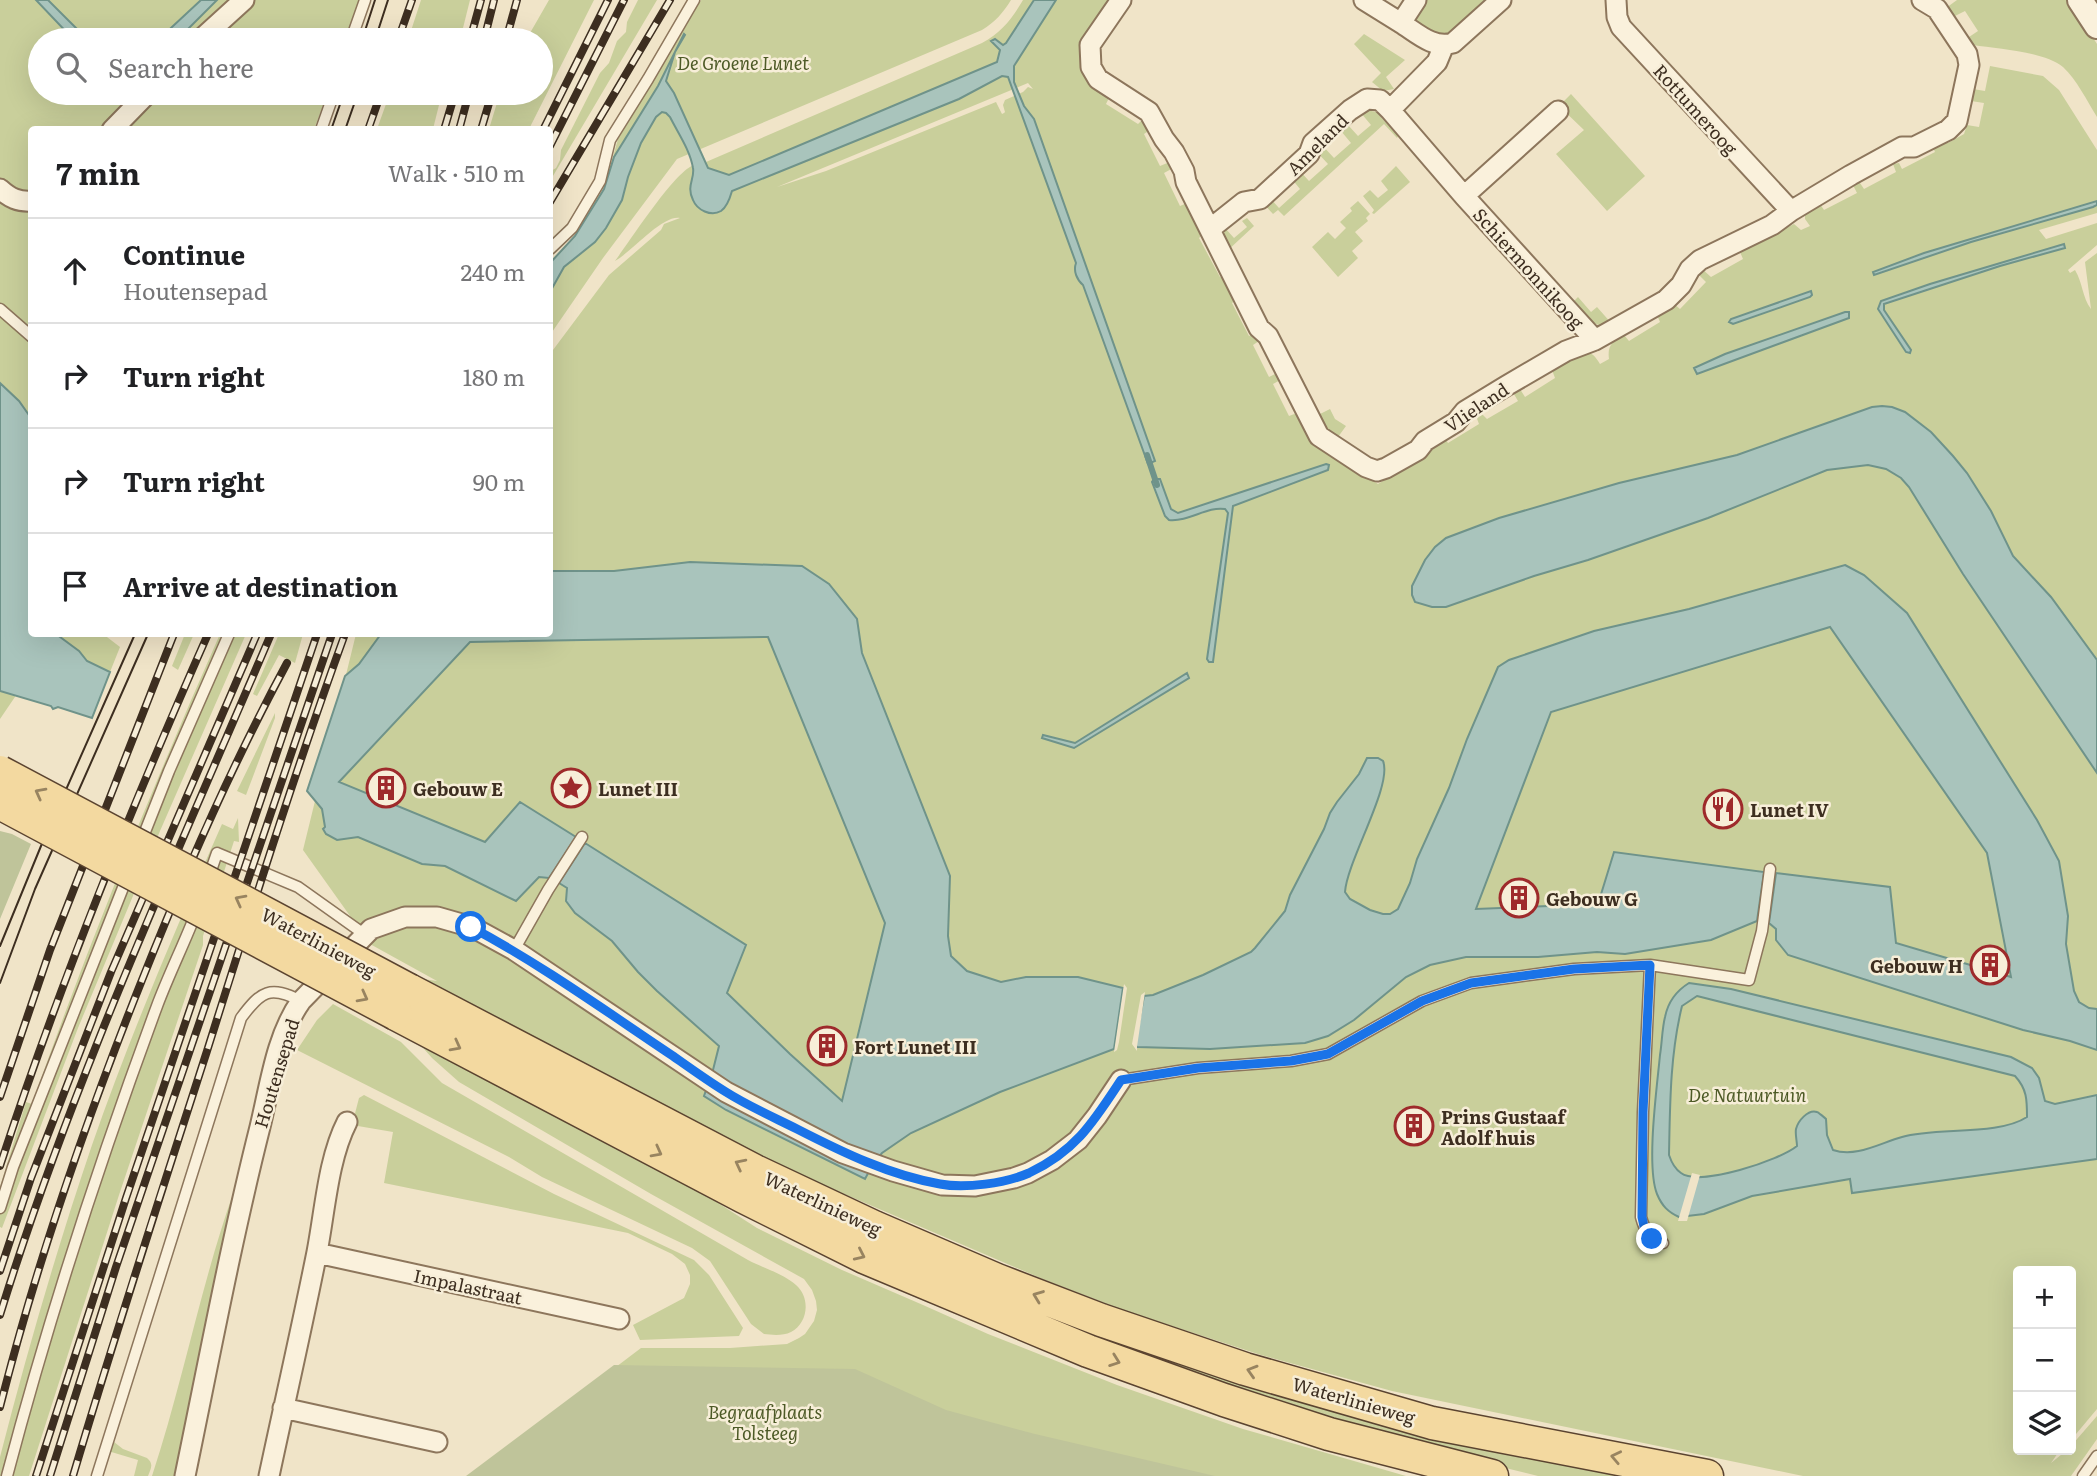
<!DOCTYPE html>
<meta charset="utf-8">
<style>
:root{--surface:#fff;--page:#f6f6f6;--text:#202124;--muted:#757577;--line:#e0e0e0}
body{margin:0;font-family:Literata,serif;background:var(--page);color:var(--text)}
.controls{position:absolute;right:21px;bottom:21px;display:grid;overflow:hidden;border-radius:7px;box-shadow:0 7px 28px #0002}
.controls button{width:63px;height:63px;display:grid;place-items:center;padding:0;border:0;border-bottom:2px solid var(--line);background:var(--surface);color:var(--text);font:35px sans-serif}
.stop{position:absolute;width:21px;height:21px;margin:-16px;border:5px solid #1a73e8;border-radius:50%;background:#fff}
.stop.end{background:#1a73e8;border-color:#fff;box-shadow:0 2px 7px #0008}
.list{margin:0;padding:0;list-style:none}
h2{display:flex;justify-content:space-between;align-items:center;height:91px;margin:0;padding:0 28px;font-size:30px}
h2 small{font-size:23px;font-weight:400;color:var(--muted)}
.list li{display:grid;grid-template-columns:46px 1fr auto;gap:21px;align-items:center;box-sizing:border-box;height:105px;padding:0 28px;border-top:2px solid var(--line)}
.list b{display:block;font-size:26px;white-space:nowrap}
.list p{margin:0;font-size:23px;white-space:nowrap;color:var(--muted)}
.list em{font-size:23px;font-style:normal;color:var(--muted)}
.icon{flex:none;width:38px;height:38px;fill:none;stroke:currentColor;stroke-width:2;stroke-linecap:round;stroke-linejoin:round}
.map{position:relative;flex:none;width:2097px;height:1476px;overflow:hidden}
.search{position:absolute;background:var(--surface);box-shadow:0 7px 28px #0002;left:28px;top:28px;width:525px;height:77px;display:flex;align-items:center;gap:18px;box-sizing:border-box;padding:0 24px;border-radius:38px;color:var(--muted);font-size:26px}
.panel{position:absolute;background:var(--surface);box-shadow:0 7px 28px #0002;left:28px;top:126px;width:525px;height:511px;border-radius:7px}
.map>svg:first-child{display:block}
</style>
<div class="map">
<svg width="2097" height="1476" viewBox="0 0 2097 1476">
<rect width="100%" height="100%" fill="#f0e4c8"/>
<!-- green -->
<path fill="#c9cf9b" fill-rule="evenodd" d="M0 0H360L347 40H40V93H328L314 129 32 130V634H103L120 647 110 672 87 661 79 651 57 635 0 719Z
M421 0H470L460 40H408Z
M549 0H594L529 129H489L500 93H541V40H526Z
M638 0H657L550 181 551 171 556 168 560 160 561 150 600 73 609 63 617 41 626 32 627 22Z
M701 0H1011C1003 13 995 22 982 30L677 159 603 258 550 335V263L575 236 604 189 618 139Z
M1023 0H1034L1006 43 1003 46 992 41 1000 50 998 62 729 175 708 168 706 162 982 43C1002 32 1012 19 1023 0Z
M1056 0H1108L1079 46 1087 82 1110 96 1106 104 1138 124 1143 119 1150 130 1144 134 1160 166 1172 161 1175 167 1164 173 1180 206 1187 203 1204 233 1199 238 1220 277 1228 279 1237 299 1232 303 1249 336 1255 333 1259 341 1253 345 1269 377 1281 371 1284 378 1273 384 1289 416 1297 413 1312 441 1378 484 1427 453 1429 445 1444 437 1448 443 1479 424 1476 416 1481 413 1487 419 1518 401 1511 389 1518 386 1525 397 1555 378 1552 370 1581 352C1591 351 1595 356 1600 364L1609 359C1607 346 1613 340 1624 335L1629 341 1660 322 1657 315 1674 304 1680 309 1706 282 1696 272 1701 268 1711 277 1743 259 1740 252 1794 224 1801 230 1810 226 1805 219V214L1820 204 1824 210 1857 193 1851 181 1856 177 1864 189 1896 172 1893 164 1899 163 1902 169 1935 152 1932 145 1940 140 1948 143 1964 134 1967 125 1979 127 1984 103 1971 101 1973 89 1985 91 1990 66 2043 76 2059 90 2097 150V213L2039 230 2046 239 2097 223V245L2068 270 2070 273 2075 270C2083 283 2082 297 2091 309L2085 262 2097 253V1409L2071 1440V1271H2018V1450H2060L2051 1463 2067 1450H2071V1446L2097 1416V1439L2071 1476H1803L1392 1391 1261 1355 1123 1310 1045 1280 723 1142 416 978 437 981 370 944 303 850 356 634H550V354L609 275 661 230 664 224 680 218C662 215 633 251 615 261 630 241 673 174 692 166L694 172 690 186 730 198 732 191 959 99 1002 76 1014 66ZM1028 83 1033 89 1028 87 1023 92 1005 100 1003 105 1005 112 1004 113 1002 114 996 102 826 171 777 187Z
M1424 0H1490L1451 34 1439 36 1412 21Z
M1957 0H2069L2097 44V117C2087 101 2077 80 2063 67 2043 51 1998 49 1973 45L1966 39 1978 31 1965 11 1953 17 1946 8Z
M1364 34 1405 60 1386 77 1394 89 1383 91 1372 82 1381 73 1354 44Z
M390 93H442L433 129H377Z
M1571 94 1645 176 1607 211 1556 154 1584 130 1559 106Z
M1367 110 1376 112 1398 136 1397 138 1384 124 1284 216 1278 210 1273 214 1263 203 1269 197 1279 208 1300 189 1291 178 1299 170 1309 181 1328 164 1315 150 1321 144 1334 158 1351 143 1341 131 1348 125 1358 136 1371 125 1361 113Z
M1396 166 1410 182 1374 214 1372 213 1374 210 1363 196 1370 190 1378 198 1388 190 1381 181Z
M1358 201 1370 214 1366 218 1368 221 1355 232 1363 241 1352 251 1358 258 1338 277 1312 247 1328 232 1335 239 1346 228 1340 222 1352 211 1350 208Z
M1247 218 1254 226 1226 252 1220 233 1225 228 1234 238 1247 227 1242 221Z
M1578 297 1591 312 1597 307 1612 324 1603 327 1594 323 1574 301Z
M1330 409 1335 419 1346 426 1338 437 1325 429 1318 415Z
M185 634H194L178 670 172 666Z
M220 634H246L160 831 78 1028 2 1228 0 1227V1187L26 1102 32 1104C88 945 152 788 220 634Z
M279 634H303L295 663 279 655 257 696 253 694Z
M275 713V718L246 795 237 791Z
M238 818 239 842 234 841 203 936V945L119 1195 29 1476H0V1457C27 1352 57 1248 92 1145 130 1036 175 930 222 824L233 829Z
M333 1004 401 1042 442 1083 748 1260C763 1268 784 1274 796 1285 811 1298 808 1323 791 1332 783 1336 772 1335 764 1334L751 1324 710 1261 692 1248 542 1177 509 1157 297 1050 317 1020Z
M417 1041 670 1172 757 1228 842 1270 923 1305 988 1334 1117 1385 1243 1429 1406 1476H472L641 1348H730L787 1344 799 1338 805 1334 814 1321 817 1310 816 1301 812 1290 804 1279 651 1194 459 1082 432 1058Z
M500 1049 896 1250 1626 1476H1538L1395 1441 1296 1413 925 1273Z
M364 1095 554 1194 694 1260 709 1275 743 1328 739 1336 640 1340 633 1325 684 1298 690 1284V1275L685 1264 672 1254 628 1233 384 1183 393 1132 352 1125 359 1098Z
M238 1188 203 1337 176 1476H152C183 1382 201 1284 234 1191Z
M114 1442 123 1449 147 1458C154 1464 151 1468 148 1476H134L138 1460 108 1451Z"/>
<!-- cemetery -->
<path fill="#bfc49a" d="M0 831 12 834 31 844 0 919Z
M614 1365 855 1369 946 1410 1035 1434 1215 1476H466Z"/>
<!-- water -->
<path fill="#a9c4bc" stroke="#6f938a" stroke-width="2" fill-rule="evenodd" d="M36 0H48L77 29 91 40H74Z
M201 0H217L177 40H158Z
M1034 0H1056L1014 66V82L1024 106 1034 119 1155 461 1148 464 1083 285C1077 280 1073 271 1076 263L1008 77 1002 76 959 99 732 191C730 198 727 207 721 211 711 217 697 210 693 200 686 186 695 178 693 168 690 150 678 133 670 117L666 113 662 112 656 117 641 143 628 177 622 200 606 228 595 242 564 267 550 292V263L575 236 604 189 614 157 658 86 684 34 685 35 675 52 666 81 674 93 708 168 729 175 997 62 1000 50 991 41 995 39 1003 45 1006 43Z
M2097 201V205L2093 207 1971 242 1874 275 1873 272 1924 253Z
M2064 244 2065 248 2000 266 1884 304V310L1911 350 1910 353 1906 352 1878 309 1881 301 1930 284Z
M1811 291 1812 295 1810 297 1733 324 1729 322 1731 319Z
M1845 312H1849V318L1697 374 1694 368 1725 354Z
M0 383 19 401 31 418 32 634H56L79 651 87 661 110 672 92 718 58 707 53 709 51 706 0 691Z
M1882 406 1892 407 1905 412 1931 432 1953 456 1967 473 1991 511 2013 556 2051 597 2097 660V773L1963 574 1909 487 1901 478 1886 469 1868 465 1827 470 1708 518 1588 560 1534 576 1446 607H1432L1415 602 1412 595V586L1425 560 1435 547 1446 538 1499 518 1619 483 1737 455 1872 407Z
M1326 464 1329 465 1328 470 1233 506 1213 662H1209L1207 659 1228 513 1225 509C1207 506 1189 522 1169 520L1165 516 1152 482 1154 479H1160L1171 509 1178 513Z
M690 562 802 566 829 584 857 619 862 653 950 876 948 936 951 956 967 971 1001 982 1026 977H1078L1123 988 1114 1049 1000 1092 911 1133 882 1153 873 1164 865 1179 726 1110 704 1096 713 1070 719 1046 657 991 638 972 612 941 575 913 566 901 567 888 559 883 585 843 746 945 727 993 790 1054 842 1101 885 923 768 637 470 642 339 782 485 842 520 802 576 837 549 878 539 877 516 901 445 866 422 864 358 837 337 840 326 834 323 829 325 827 322 809 307 791 345 676 359 664 381 634H550V571H614Z
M1845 565 1864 575 1907 613 2037 820 2059 861 2068 916 2066 944 2074 991 2079 1002 2089 1008 2097 1009V1050L2070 1041 2023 1030 1788 955 1776 940V929L1769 923 1776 873 1890 887 1896 943 2011 977 1987 853 1830 627 1551 712 1476 909 1598 904 1614 852 1764 872 1757 921 1711 940 1625 954 1597 952 1538 957H1466L1430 965 1406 977 1354 1020 1328 1036 1305 1043 1210 1049 1137 1047 1135 1044 1144 996 1153 995 1203 975 1251 952 1255 948 1285 911 1290 895 1324 829 1330 813 1337 802 1359 774 1367 758H1378L1383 761C1393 785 1347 861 1345 892L1350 899 1370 910 1383 914H1390L1398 909 1410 883 1417 859 1449 788 1467 739 1498 667 1509 660 1594 631 1689 609Z
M1187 673 1189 678 1074 748 1042 738 1043 735 1075 743Z
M1689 983 1731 989 2011 1057 2032 1068 2039 1078 2045 1101 2055 1104 2097 1095V1159L1852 1193 1850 1179 1752 1196 1704 1214 1679 1217C1668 1212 1662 1206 1657 1194 1646 1166 1657 1087 1660 1055 1662 1043 1662 1029 1665 1017 1668 1002 1676 991 1689 983ZM1697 996 2015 1076C2027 1089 2027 1100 2027 1117 1998 1136 1936 1127 1902 1137 1880 1143 1856 1158 1833 1150L1827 1135 1826 1119C1825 1118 1818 1112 1817 1112 1808 1109 1798 1121 1796 1129 1795 1134 1797 1141 1797 1146 1780 1160 1700 1187 1681 1173 1675 1169 1671 1161 1669 1155 1670 1105 1670 1055 1682 1006Z"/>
<!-- pier -->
<path fill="#f0e4c8" d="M1124 984 1127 988 1119 1042 1117 1050 1114 1052Z
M1145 992 1137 1047V1051L1132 1044 1141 995Z
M1692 1173 1700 1175 1687 1221H1678Z"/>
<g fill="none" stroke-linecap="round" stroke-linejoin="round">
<!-- stream -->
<path stroke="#6f938a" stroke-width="6" d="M1147 455 1157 485"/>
<defs>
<path id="service" d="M351 40 365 0
M321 130 334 93
M550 249 572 228 600 181 610 140 648 79 694 0
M0 309 32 337
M141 842 169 771 229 634
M208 879 217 853 298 887 364 934
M514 950 548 890 582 837
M1650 965 1643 1112 1641 1217C1645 1232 1649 1237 1663 1243
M1121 1080 1198 1068 1291 1061 1328 1054 1422 1001 1471 983 1574 969 1650 965 1749 980 1762 931 1770 869
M0 1208 13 1167 128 875
M7 1476C49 1317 100 1160 157 1006 169 974 184 944 196 913
M97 1476 241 1018C261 991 270 985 301 1001
M2083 1476 2097 1456"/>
<path id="minor" d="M1121 0 1090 45 1091 67 1098 79 1149 112 1164 139 1174 152 1184 171 1186 182 1259 328 1268 336 1319 436 1366 467 1377 471 1386 468 1418 450 1425 441 1456 422 1465 411 1506 386 1566 351 1595 340 1666 300 1681 285 1690 269 1700 260 1772 225 1791 211 1851 175 1902 147H1914L1948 130 1957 121 1969 65 1967 54 1937 9 1922 0
M1364 0 1401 23
M1416 0 1401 23C1417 33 1433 49 1453 43L1501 0
M1616 0 1617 17 1621 27 1791 211
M200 40 244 0
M1390 110 1464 196 1595 340
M112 130 148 93
M0 189C10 198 18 202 32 201
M1464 196 1558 111
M1210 229 1244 202 1260 199 1309 154 1313 143 1350 110 1367 99 1380 100 1390 110 1437 62 1444 45
M317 1253 619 1319
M283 1408 437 1442
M185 1476C209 1360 231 1242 260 1127 270 1086 276 1036 301 1001L371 929 405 917H437L472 927 514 950 726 1092 843 1153 893 1171 942 1185 975 1186 1014 1178 1028 1173 1052 1160 1078 1140 1097 1116 1121 1080
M269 1476C285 1401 302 1327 317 1252 325 1211 328 1159 347 1122"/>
<path id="tertiary" d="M2080 0 2097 26"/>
<path id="primary" d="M409 990 755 1171 874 1227 997 1280 1101 1320 1245 1369 1432 1423 1707 1476
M396 1014 744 1197 864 1257 1088 1351 1224 1400 1329 1434 1492 1476"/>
</defs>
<!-- service casing -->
<use href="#service" stroke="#8d765c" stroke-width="13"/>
<!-- minor casing -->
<use href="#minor" stroke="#8d765c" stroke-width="23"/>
<!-- tertiary casing -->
<use href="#tertiary" stroke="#8d765c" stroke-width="28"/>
<!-- primary casing -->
<use href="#primary" stroke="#5b4430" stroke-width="35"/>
<!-- service -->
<use href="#service" stroke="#faf1dc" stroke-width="10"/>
<!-- minor -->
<use href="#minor" stroke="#faf1dc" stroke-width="19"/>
<!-- tertiary -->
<use href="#tertiary" stroke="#faf1dc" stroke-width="24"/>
<!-- primary -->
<use href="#primary" stroke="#f3d9a0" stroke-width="32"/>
<!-- tram -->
<path stroke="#3d2e20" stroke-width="2" d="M362 40 375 0
M375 40 388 0
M331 130 344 93
M345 130 358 93
M0 946 41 846 135 634
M0 983 35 889 148 634"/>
<defs>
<path id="rail" d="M398 40 412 0
M470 40 481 0
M484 40 494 0
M506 40 517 0
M368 130 381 93
M444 130 455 93
M459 130 469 93
M481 130 492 93
M543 130 608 0
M550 146 624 0
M550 202 670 0
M0 1097 50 950 174 634
M0 1166C59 985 131 808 208 634
M0 1271 31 1178 111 972 257 634
M0 1315C72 1081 175 859 271 634
M0 1407C37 1261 86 1120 142 980 185 872 232 765 287 663
M36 1476 126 1198 317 634
M50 1476 116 1267 332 634
M73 1476C115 1334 161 1193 207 1051 251 912 295 771 345 634"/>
</defs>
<!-- rail casing -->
<use href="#rail" stroke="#3d2e20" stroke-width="8"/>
<!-- rail -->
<use href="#rail" stroke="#f7eed8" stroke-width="5" stroke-dasharray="16" stroke-linecap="butt"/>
<defs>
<path id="primary-bridge" d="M0 772 409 990
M0 803 396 1014"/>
</defs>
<!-- primary-bridge casing -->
<use href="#primary-bridge" stroke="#5b4430" stroke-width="35" stroke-linecap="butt"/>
<!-- primary-bridge -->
<use href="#primary-bridge" stroke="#f3d9a0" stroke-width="32"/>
</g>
<!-- one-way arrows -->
<defs><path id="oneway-chevron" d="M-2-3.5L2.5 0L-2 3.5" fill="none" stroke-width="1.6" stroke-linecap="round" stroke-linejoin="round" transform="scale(1.75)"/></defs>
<g stroke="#988460">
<use href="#oneway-chevron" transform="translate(40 793) rotate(-152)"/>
<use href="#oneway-chevron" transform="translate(240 900) rotate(-152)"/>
<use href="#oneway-chevron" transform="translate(363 997) rotate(28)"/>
<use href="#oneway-chevron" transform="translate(456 1046) rotate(28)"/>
<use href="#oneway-chevron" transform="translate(657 1152) rotate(28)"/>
<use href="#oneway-chevron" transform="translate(740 1164) rotate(-153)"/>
<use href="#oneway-chevron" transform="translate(860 1255) rotate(25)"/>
<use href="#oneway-chevron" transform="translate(1038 1296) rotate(-159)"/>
<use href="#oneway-chevron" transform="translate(1115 1361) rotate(20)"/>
<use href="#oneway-chevron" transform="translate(1252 1371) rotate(-163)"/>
<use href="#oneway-chevron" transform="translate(1616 1457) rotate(-168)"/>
</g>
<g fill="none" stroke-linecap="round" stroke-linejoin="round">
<!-- route -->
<path stroke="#1a73e8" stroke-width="9" d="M471 927C542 965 607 1012 673 1056 690 1068 708 1081 726 1092 748 1106 773 1117 797 1129 842 1152 889 1175 940 1184 965 1189 1006 1183 1029 1173 1076 1151 1094 1121 1121 1080L1198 1068 1291 1061 1328 1054 1422 1001 1471 983 1574 969 1650 965 1643 1112 1642 1217 1645 1231 1652 1239"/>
</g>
<!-- icons -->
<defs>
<symbol id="building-ring" viewBox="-11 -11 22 22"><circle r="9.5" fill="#f7eed8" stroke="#9e2a2b" stroke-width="1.5"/><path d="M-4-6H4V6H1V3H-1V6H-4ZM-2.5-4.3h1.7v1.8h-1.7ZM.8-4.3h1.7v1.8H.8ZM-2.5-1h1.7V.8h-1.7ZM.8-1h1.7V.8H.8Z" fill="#9e2a2b"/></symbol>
<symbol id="sight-ring" viewBox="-11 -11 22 22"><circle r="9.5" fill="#f7eed8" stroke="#9e2a2b" stroke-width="1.5"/><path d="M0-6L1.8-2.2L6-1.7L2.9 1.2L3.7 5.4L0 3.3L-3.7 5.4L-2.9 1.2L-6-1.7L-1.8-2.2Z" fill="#9e2a2b"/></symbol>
<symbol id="restaurant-ring" viewBox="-11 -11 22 22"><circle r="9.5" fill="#f7eed8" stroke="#9e2a2b" stroke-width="1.5"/><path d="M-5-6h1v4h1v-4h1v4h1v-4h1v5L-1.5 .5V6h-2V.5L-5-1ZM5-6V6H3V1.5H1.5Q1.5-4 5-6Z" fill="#9e2a2b"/></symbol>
</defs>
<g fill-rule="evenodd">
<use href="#building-ring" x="364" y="766" width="44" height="44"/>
<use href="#sight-ring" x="549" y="766" width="44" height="44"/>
<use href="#restaurant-ring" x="1701" y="787" width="44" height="44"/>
<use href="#building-ring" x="1497" y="876" width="44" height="44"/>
<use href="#building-ring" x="1968" y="943" width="44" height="44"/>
<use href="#building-ring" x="805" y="1024" width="44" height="44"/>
<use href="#building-ring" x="1392" y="1104" width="44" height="44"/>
</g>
<g text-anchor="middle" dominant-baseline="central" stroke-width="5" stroke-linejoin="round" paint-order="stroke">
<!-- park labels -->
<g font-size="18" font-style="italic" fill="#4d5a26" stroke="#f7eed8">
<text x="743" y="62">De Groene Lunet</text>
<text x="1747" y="1094">De Natuurtuin</text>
<text x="765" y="1411">Begraafplaats<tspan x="765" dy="21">Tolsteeg</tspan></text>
</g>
<!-- street labels -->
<g font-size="18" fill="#3d2e20" stroke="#f7eed8">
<text transform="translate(1696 109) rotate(48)">Rottumeroog</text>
<text transform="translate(1317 144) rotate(-45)">Ameland</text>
<text transform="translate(1529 268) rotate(48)">Schiermonnikoog</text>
<text transform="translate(1476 407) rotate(-34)">Vlieland</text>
<text transform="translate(319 942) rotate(28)">Waterlinieweg</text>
<text transform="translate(276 1073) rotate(-73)">Houtensepad</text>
<text transform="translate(823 1203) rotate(25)">Waterlinieweg</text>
<text transform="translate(468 1286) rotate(12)">Impalastraat</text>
<text transform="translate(1354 1400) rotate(16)">Waterlinieweg</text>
</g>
<!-- poi labels -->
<g font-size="18" font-weight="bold" fill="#3d2e20" stroke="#f7eed8" text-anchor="start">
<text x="413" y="788">Gebouw E</text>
<text x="598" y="788">Lunet III</text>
<text x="1750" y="809">Lunet IV</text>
<text x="1546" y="898">Gebouw G</text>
<text x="1963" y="965" text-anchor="end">Gebouw H</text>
<text x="854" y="1046">Fort Lunet III</text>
<text x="1441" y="1116">Prins Gustaaf<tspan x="1441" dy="21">Adolf huis</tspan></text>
</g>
</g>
</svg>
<div class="controls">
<button>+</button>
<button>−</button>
<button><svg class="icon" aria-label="layers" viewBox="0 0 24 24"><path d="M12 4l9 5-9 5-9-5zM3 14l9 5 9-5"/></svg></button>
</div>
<div class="stop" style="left:471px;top:927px"></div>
<div class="stop end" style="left:1652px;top:1239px"></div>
<div class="search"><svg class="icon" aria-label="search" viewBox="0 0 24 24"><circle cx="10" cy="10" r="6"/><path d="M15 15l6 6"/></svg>Search here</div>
<section class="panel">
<h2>7 min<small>Walk · 510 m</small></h2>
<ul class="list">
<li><svg class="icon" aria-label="ahead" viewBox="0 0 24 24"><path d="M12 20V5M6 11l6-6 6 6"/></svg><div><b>Continue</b><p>Houtensepad</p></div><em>240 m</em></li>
<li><svg class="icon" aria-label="right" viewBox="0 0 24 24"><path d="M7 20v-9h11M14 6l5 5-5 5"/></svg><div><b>Turn right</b></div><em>180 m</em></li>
<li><svg class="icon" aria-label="right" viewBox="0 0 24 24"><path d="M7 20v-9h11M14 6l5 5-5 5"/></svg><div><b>Turn right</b></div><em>90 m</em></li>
<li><svg class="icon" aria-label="arrive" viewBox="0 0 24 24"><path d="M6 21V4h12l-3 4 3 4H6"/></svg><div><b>Arrive at destination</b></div></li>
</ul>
</section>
</div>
